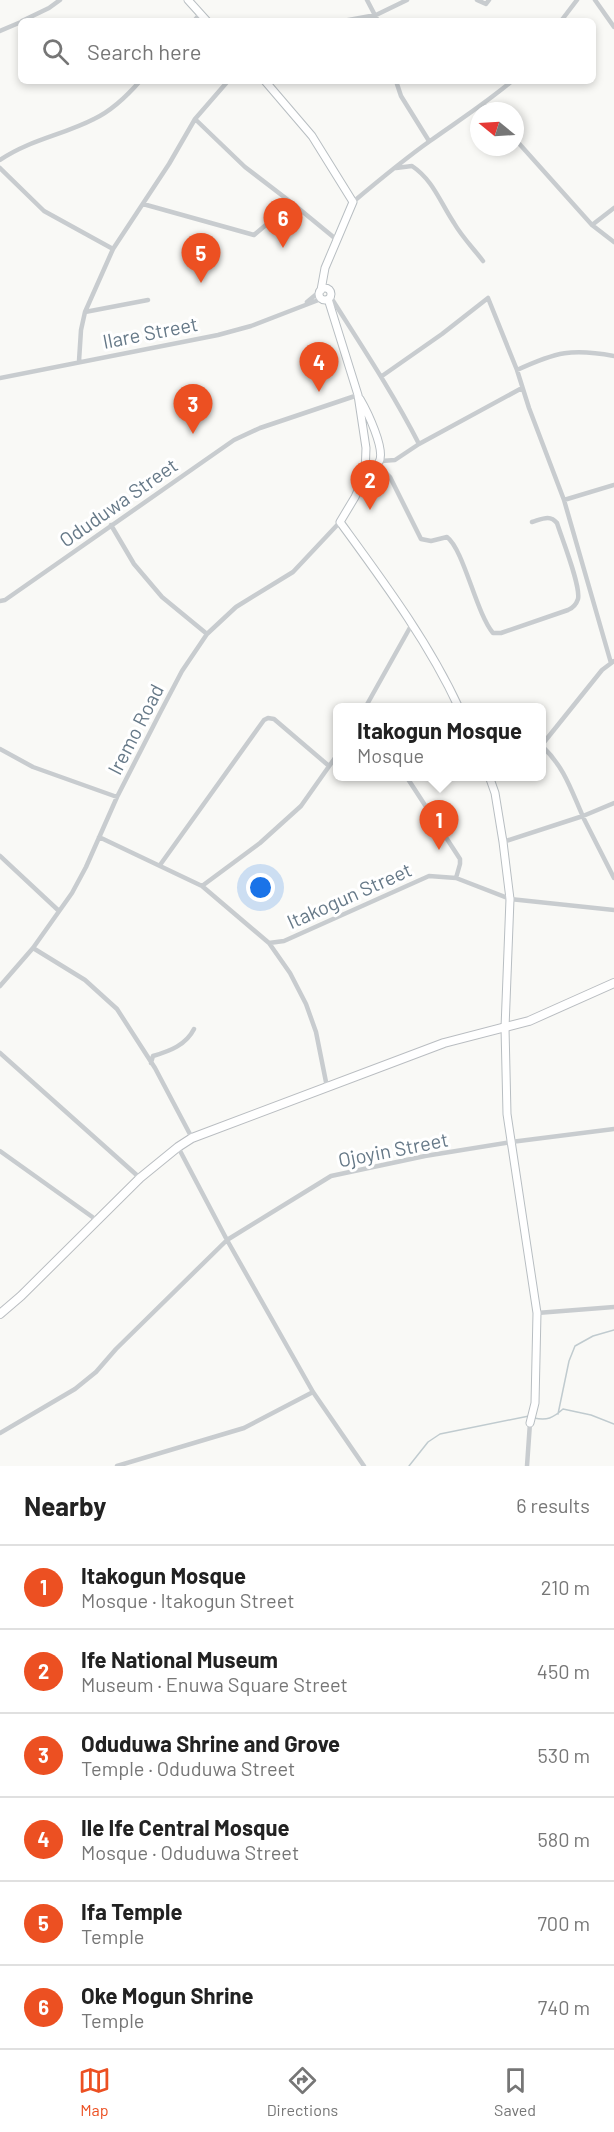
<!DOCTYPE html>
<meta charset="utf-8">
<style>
:root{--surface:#fff;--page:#f2f2f2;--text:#222;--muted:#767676;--line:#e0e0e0;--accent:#ec5022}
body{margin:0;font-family:Barlow,sans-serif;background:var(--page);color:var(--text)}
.compass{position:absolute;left:470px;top:102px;width:54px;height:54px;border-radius:50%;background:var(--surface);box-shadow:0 3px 9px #0003;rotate:288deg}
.you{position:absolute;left:261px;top:888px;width:21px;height:21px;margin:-15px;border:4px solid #fff;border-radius:50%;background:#1a73e8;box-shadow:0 0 0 9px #1a73e833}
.badge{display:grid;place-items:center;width:39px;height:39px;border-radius:50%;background:var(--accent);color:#fff;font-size:20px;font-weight:700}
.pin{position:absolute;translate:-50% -50px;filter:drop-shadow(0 2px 3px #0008)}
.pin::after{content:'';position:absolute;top:32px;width:21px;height:18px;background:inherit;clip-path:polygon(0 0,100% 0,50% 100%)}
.popup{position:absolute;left:333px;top:703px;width:213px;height:78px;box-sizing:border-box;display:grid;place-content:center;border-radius:9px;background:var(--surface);filter:drop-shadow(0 2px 4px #0005);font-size:20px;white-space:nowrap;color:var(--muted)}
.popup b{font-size:22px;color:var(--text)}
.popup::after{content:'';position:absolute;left:50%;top:100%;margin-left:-12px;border:12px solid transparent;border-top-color:var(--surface)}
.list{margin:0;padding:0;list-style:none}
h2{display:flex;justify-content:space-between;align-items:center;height:78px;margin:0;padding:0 24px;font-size:26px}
h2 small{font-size:20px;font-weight:400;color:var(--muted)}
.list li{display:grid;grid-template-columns:39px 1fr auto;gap:18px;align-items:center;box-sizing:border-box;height:84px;padding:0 24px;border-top:2px solid var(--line)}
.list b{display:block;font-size:22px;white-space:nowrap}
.list p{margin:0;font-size:20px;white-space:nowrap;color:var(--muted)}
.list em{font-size:20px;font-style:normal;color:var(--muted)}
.icon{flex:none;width:33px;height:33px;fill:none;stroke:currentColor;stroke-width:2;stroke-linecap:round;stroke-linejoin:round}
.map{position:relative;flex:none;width:614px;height:1466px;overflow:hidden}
.search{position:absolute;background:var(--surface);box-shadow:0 3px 9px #0003;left:18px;right:18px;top:18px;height:66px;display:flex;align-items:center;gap:15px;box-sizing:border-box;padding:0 21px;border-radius:9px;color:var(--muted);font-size:22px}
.sheet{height:582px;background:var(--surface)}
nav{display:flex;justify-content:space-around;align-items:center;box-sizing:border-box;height:84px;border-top:2px solid var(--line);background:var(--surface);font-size:16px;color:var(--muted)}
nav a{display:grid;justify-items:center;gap:3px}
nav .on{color:var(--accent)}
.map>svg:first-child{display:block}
</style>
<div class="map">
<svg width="614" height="1466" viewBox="0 0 614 1466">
<rect width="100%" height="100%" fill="#f9f9f6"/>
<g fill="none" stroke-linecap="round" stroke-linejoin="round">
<!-- stream -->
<path stroke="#c0cbcf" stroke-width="1.5" d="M558 1414 569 1361 575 1346 593 1336 614 1330
M534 1418C547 1421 553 1418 563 1409L591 1415 614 1424
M409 1466 428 1442 440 1434 529 1416"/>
<defs>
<path id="secondary" d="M188 0 207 21
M265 81 312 136 353 202 325 268 321 290
M319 294a6 6 0 1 1 12 0a6 6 0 1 1-12 0Z
M328 299 358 395 366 448 365 475 355 497 340 522C383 581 428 641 459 708
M360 399C367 411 386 450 379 462 377 468 370 472 365 475
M489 776 495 793 503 842 510 899 505 1028 507 1114 537 1313 535 1403 530 1423"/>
<path id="primary" d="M0 1314 21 1296 140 1178 178 1147 192 1138 444 1043 529 1021 614 983"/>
</defs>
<!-- secondary casing -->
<use href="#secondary" stroke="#b8bec2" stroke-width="9"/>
<!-- primary casing -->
<use href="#primary" stroke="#b9bdc1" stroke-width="10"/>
<!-- street -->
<path stroke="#c8cccf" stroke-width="4.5" d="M367 0 378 21
M477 0 486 4 489 0
M595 0 614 27
M22 21 49 8 60 0
M194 21 200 14
M343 21 376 15 407 0
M561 21 577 0
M0 31 21 22
M396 81 401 96 429 141
M485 104 491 111
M195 119 245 167 292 203
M515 139 592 225 614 242
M0 160C29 140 63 135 94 119 113 110 127 96 140 81
M0 168 44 211 113 249
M396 168 412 166C433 180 440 202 454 223 462 237 474 249 483 261
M353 202C378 181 403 160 430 141 458 121 486 103 512 81
M143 204 254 235 292 203 337 240
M592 225 614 208
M330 296C361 345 393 393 419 444L522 388
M307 302 319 292
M85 312 148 300
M79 361 81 330 85 312 113 249 169 164 195 119 228 81
M517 370C556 352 572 348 614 356
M382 376 442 334 488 298 517 370 529 408 564 500 611 663
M0 378 218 335 251 326 321 299
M381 461 395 460 419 444
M378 465 390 477 421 539 431 541 447 537C464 550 476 613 493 633H501L568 610C573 608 576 605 578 599 581 586 562 539 557 523 550 514 542 519 532 522
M564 500 614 485
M111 525 134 564 162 597 207 634
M0 601 5 600 234 440 260 428 358 395
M365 708 412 624
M541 746 602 670 614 661
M542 746C565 768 571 790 584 819 594 839 604 858 614 878
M0 749 33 767 117 797
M406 776 460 859V864L456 878
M99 837 202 886 269 943 290 973 306 1004 316 1032 327 1087
M503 842 583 816 614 803
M0 856 59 911
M160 865 264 720 268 718 274 719 329 766
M202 886 260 843 301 806 337 755
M269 943 284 941 429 876 456 878 510 899 614 910
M33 948 85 980 117 1009 155 1068 192 1138
M0 986 33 948 72 893 86 867 117 797 161 711 182 671 207 634 236 607 293 572 340 522
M0 1053 140 1178
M151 1063 153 1056C170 1051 186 1045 194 1029
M178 1147 227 1240 313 1392 364 1466
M0 1151 98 1221
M537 1313 614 1307
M0 1433 75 1389 96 1372 116 1349 227 1240 331 1176 425 1156 511 1142 614 1129
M117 1466 244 1428 313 1392
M527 1466 530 1423"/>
<!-- secondary -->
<use href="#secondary" stroke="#fff" stroke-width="7"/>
<!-- primary -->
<use href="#primary" stroke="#fff" stroke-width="8"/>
</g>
<g text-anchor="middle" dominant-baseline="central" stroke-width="6" stroke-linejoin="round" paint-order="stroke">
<!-- street labels -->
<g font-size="20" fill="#667988" stroke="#fff">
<text transform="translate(150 332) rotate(-11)">Ilare Street</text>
<text transform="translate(118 502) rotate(-35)">Oduduwa Street</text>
<text transform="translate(135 729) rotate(-63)">Iremo Road</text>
<text transform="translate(349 895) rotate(-24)">Itakogun Street</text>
<text transform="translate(393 1149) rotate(-11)">Ojoyin Street</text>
</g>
</g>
</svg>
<svg class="compass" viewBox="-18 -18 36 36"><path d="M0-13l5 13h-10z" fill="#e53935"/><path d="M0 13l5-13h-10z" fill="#767676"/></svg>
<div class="you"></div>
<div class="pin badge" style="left:439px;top:850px">1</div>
<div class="popup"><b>Itakogun Mosque</b>Mosque</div>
<div class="pin badge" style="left:370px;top:510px">2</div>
<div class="pin badge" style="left:193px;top:434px">3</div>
<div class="pin badge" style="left:319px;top:392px">4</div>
<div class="pin badge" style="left:201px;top:283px">5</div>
<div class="pin badge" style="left:283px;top:248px">6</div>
<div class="search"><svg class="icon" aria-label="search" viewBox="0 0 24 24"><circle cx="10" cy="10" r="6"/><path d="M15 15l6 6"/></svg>Search here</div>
</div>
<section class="sheet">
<h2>Nearby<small>6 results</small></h2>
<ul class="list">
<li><span class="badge">1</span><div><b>Itakogun Mosque</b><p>Mosque · Itakogun Street</p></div><em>210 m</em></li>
<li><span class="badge">2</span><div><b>Ife National Museum</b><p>Museum · Enuwa Square Street</p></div><em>450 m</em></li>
<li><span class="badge">3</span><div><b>Oduduwa Shrine and Grove</b><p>Temple · Oduduwa Street</p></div><em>530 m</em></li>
<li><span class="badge">4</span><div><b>Ile Ife Central Mosque</b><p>Mosque · Oduduwa Street</p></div><em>580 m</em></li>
<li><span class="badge">5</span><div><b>Ifa Temple</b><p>Temple</p></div><em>700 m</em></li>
<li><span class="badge">6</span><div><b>Oke Mogun Shrine</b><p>Temple</p></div><em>740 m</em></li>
</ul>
</section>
<nav>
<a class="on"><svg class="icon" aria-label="map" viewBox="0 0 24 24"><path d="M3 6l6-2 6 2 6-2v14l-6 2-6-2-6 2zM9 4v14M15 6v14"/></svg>Map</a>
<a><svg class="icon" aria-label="directions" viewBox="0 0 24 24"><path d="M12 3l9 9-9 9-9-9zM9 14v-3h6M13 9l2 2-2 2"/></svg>Directions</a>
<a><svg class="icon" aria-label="saved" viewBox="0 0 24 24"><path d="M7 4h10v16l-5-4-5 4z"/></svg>Saved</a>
</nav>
